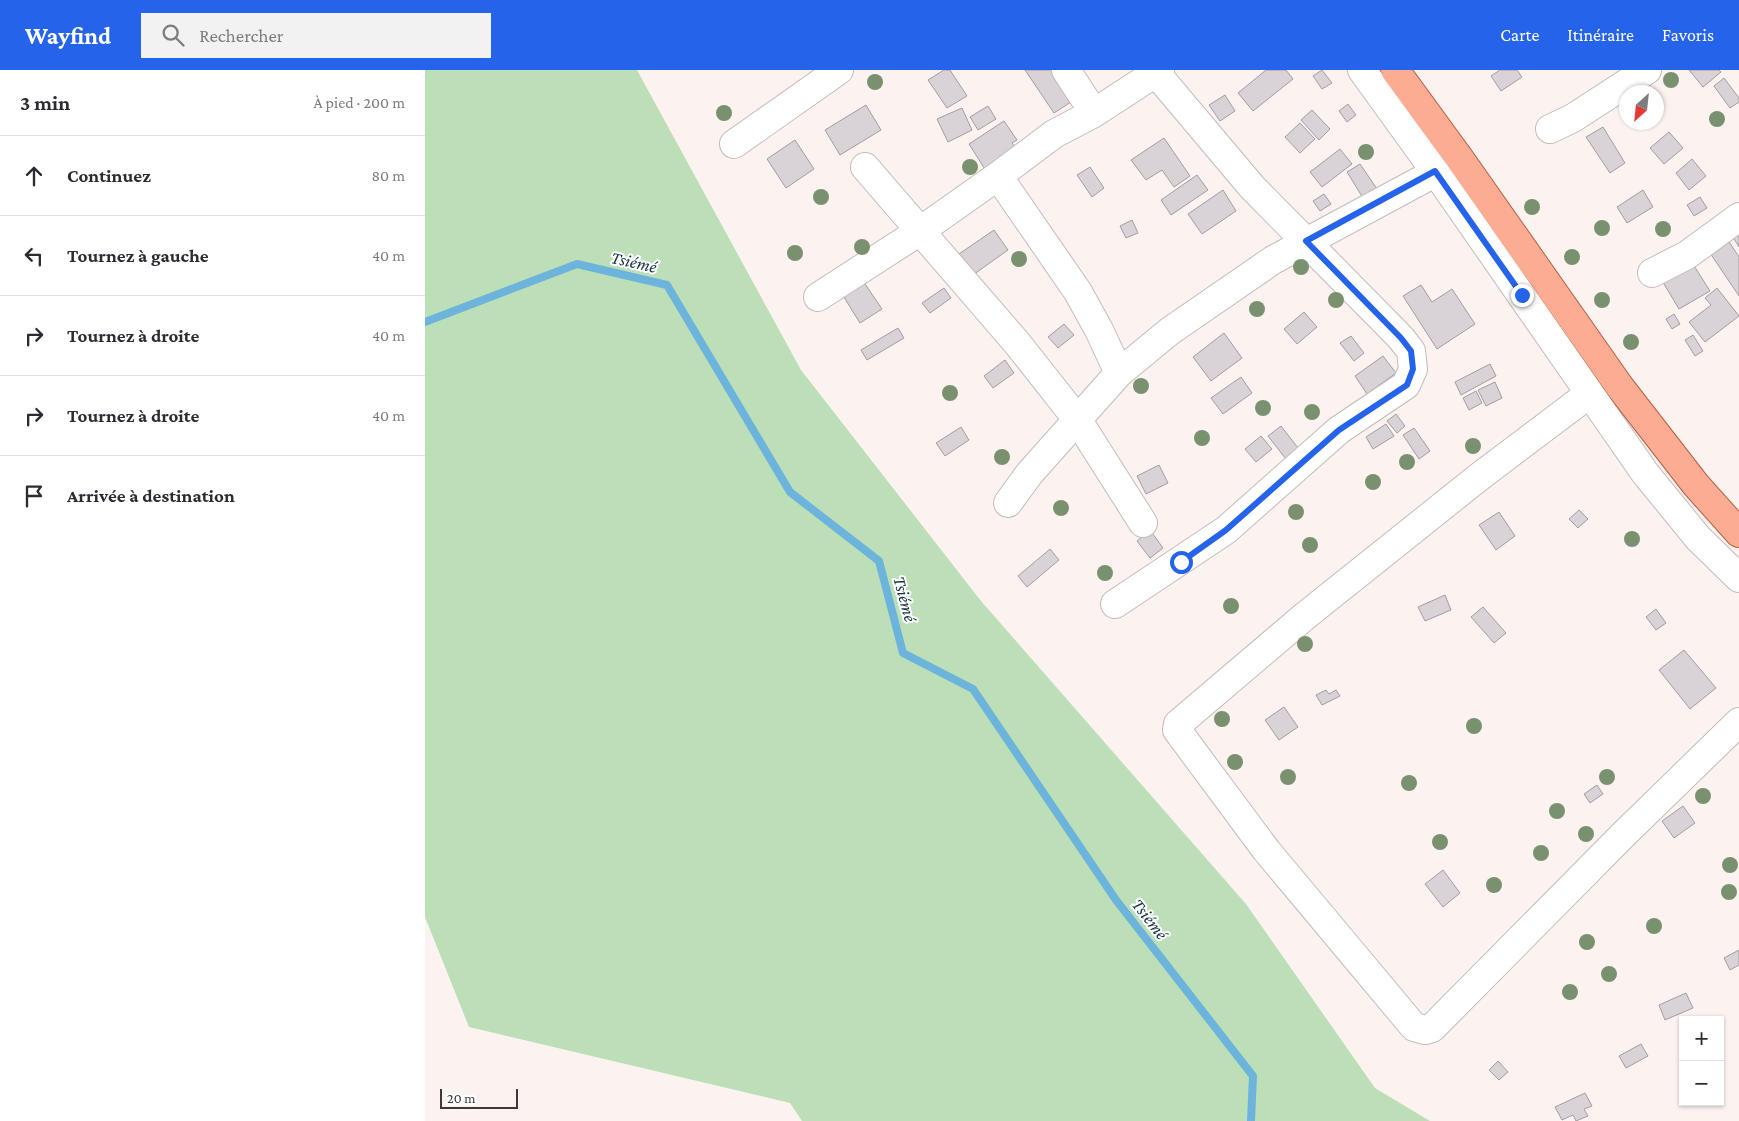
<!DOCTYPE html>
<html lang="fr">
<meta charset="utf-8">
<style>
:root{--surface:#fff;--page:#f2f2f3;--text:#2b2b33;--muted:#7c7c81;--line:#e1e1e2;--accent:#2563eb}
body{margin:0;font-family:"Crimson Pro",serif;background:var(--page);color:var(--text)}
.controls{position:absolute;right:15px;bottom:15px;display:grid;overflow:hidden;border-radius:0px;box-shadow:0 1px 4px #0004}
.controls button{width:45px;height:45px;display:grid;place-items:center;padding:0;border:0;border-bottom:1px solid var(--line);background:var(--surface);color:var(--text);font:25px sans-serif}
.compass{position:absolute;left:1194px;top:15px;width:45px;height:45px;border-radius:50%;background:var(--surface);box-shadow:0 1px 4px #0004;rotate:207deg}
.scale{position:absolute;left:15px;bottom:12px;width:78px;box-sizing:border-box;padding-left:5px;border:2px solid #3c3938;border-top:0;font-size:14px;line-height:18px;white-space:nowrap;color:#3c3938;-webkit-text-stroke:4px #fff;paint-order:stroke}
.stop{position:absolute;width:15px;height:15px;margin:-11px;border:4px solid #2563eb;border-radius:50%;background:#fff}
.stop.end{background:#2563eb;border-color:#fff;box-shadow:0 1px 5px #0008}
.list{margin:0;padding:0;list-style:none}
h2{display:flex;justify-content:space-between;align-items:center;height:65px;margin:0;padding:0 20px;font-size:21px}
h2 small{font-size:16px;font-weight:400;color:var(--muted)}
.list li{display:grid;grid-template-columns:32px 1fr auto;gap:15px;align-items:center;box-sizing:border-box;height:80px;padding:0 20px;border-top:1px solid var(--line)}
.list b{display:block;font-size:19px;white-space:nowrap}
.list em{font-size:16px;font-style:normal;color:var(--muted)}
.icon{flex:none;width:28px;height:28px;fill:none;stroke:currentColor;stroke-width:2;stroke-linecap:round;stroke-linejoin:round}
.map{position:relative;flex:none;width:1314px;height:1051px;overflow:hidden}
header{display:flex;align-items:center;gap:30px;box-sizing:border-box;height:70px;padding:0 25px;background:var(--accent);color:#fff}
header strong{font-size:24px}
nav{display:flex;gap:28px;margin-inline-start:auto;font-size:18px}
.search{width:350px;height:45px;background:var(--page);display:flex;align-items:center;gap:12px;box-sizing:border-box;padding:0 18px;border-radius:0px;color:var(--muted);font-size:19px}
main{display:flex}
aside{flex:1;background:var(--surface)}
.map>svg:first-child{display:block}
</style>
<header>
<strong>Wayfind</strong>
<div class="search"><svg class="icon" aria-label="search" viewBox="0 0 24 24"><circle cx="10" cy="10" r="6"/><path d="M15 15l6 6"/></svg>Rechercher</div>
<nav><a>Carte</a><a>Itinéraire</a><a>Favoris</a></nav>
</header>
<main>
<aside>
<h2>3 min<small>À pied · 200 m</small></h2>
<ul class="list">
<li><svg class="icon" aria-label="ahead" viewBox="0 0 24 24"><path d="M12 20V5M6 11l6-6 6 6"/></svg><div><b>Continuez</b></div><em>80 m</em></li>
<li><svg class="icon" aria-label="left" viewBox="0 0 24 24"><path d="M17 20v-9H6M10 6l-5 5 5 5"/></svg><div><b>Tournez à gauche</b></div><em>40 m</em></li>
<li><svg class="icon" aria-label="right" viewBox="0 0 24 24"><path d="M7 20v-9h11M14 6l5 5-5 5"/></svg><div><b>Tournez à droite</b></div><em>40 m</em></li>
<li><svg class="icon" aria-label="right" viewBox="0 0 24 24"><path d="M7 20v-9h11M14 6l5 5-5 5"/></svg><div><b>Tournez à droite</b></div><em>40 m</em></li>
<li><svg class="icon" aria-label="arrive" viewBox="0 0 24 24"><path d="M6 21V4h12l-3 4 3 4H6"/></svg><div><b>Arrivée à destination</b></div></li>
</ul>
</aside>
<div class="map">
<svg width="1314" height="1051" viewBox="0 0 1314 1051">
<rect width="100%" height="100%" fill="#fcf3f0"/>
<!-- green -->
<path fill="#bddfb7" d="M0 0H212L376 300 556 531 821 834 950 1018 1005 1051H377L365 1033 44 957 0 847Z"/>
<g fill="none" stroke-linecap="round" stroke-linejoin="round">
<!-- stream -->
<path stroke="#6db4dd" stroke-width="8" d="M0 252 152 194 242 215 365 422 454 491 478 583 548 619 691 830 828 1006 826 1051"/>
</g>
<!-- building -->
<path fill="#d9d2d7" stroke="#a39ca1" d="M519 0H525L542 26 522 38 503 10Z
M600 0H630L649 30 629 43Z
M841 0H861L868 9 828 41 813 23Z
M897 0 907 13 897 19 888 6Z
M1075 0H1092L1097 7 1076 21 1066 6Z
M1264 0H1294L1296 2 1278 17Z
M1299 8 1314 28V32L1305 38 1289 16Z
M800 25 810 41 795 51 784 35Z
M923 34 931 45 922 52 914 41Z
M441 35 456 60 415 85 400 60Z
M563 36 571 49 553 60 545 47Z
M537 38 547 60 523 72 512 49Z
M887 40 905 59 894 70 876 50Z
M579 51 592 70 587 73 595 83 563 104 544 74Z
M875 53 890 69 875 83 860 67Z
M1178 57 1200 93 1185 103 1161 67Z
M1244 62 1258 78 1239 94 1225 78Z
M739 68 765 106 749 117 737 100 721 110 706 90Z
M370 70 389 99 361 118 342 89Z
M915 79 927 94 897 117 885 102Z
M1267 89 1281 106 1264 120 1251 103Z
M935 94 952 119 938 128 922 102Z
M665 97 679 118 667 127 652 105Z
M772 105 783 120 746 145 736 130Z
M798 120 811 141 777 164 763 144Z
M1218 120 1228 137 1202 153 1192 137Z
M899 124 906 134 895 141 888 131Z
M1275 127 1282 138 1269 146 1262 135Z
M707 150 713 163 701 168 695 156Z
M1314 153V177L1303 159Z
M569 160 583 180 545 207 531 186Z
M1299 164 1314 187V226L1281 177Z
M1266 191 1285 221 1254 239 1236 209Z
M438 211 457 239 435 253 417 224Z
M996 215 1007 232 1027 219 1050 254 1012 279 978 226Z
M519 218 526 228 505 243 497 233Z
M1292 218 1314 246 1280 272 1264 252 1286 235 1280 228Z
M879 242 892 257 872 274 859 259Z
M1249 244 1255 254 1247 259 1241 249Z
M639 254 649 265 633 278 623 267Z
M473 258 479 268 442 290 436 280Z
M799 263 817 288 786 311 768 287Z
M1268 265 1278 281 1270 286 1260 270Z
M926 266 939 283 929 291 915 273Z
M958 286 971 303 942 324 930 306Z
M580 290 589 303 568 318 559 306Z
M1065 294 1071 306 1036 325 1030 312Z
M816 307 827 323 798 344 786 328Z
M1070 312 1077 328 1061 336 1053 320Z
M1051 321 1057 333 1044 340 1038 328Z
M971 344 980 356 972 363 962 351Z
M961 354 969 366 948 379 941 367Z
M856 356 877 383 864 393 843 366Z
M536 357 544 370 520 386 511 373Z
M989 358 1005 381 994 389 978 365Z
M836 366 847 379 831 392 820 379Z
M734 395 743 413 721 424 712 406Z
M1154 440 1163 449 1153 458 1144 449Z
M1074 442 1090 466 1071 480 1054 455Z
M725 460 738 478 725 488 712 471Z
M625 479 634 490 602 517 593 506Z
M1020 525 1026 540 1000 551 993 537Z
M1058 537 1081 563 1069 573 1046 547Z
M1231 539 1241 553 1231 560 1221 547Z
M1259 580 1291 618 1265 639 1234 600Z
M901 620 904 624 911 620 915 626 897 635 891 625Z
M859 637 873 657 854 670 840 650Z
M1172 715 1178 724 1165 733 1159 724Z
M1258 736 1270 753 1249 768 1237 751Z
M1018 800 1035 823 1018 837 1000 814Z
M1314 880V895L1305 900 1299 888Z
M1261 923 1268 938 1240 950 1234 935Z
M1216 974 1223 986 1201 998 1194 986Z
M1073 991 1083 1002 1074 1010 1064 1000Z
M1160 1023 1167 1036 1159 1039 1163 1046 1151 1051 1148 1045 1137 1050 1130 1037Z"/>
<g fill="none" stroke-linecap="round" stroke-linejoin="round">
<defs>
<path id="minor" d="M641 0 669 43
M937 0 1010 101 1220 403 1273 468 1314 508
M1125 59 1148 48 1222 0
M309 74 414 0
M440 97 592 273 652 349 718 453
M573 106 653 222 674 260 694 303
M1227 203 1262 185 1314 147
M393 227 495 161 573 106 629 64 669 43 735 0
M1164 324 1054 407 880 546 753 654 752 660 841 780 989 957 1000 960 1007 958 1198 765 1314 652
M583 433 604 404 694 303 745 261 848 190 1028 93
M690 534 801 460 914 360 981 315 988 299 986 281 976 268 827 117 731 3"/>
<path id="major" d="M970 0 1035 89 1195 317 1271 415 1314 463"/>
</defs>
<!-- minor casing -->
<use href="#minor" stroke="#c4bbb9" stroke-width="30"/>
<!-- major casing -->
<use href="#major" stroke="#b65f44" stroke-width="30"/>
<!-- minor -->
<use href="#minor" stroke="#fff" stroke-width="28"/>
<!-- major -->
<use href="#major" stroke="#fbac92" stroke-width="28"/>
</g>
<!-- trees -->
<g fill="#7a9170">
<circle cx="1246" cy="10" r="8"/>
<circle cx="450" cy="12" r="8"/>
<circle cx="299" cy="43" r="8"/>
<circle cx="1292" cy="49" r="8"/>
<circle cx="941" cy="82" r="8"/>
<circle cx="545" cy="97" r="8"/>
<circle cx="396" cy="127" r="8"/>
<circle cx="1107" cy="137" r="8"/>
<circle cx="1177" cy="158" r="8"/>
<circle cx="1238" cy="159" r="8"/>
<circle cx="437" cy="177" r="8"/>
<circle cx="370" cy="183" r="8"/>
<circle cx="1147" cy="187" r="8"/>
<circle cx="594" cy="189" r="8"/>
<circle cx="876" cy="197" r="8"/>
<circle cx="911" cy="230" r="8"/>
<circle cx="1177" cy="230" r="8"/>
<circle cx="832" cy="239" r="8"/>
<circle cx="1206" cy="272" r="8"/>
<circle cx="716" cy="316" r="8"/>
<circle cx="525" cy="323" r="8"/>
<circle cx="838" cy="338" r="8"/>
<circle cx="887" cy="342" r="8"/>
<circle cx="777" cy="368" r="8"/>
<circle cx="1048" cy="376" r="8"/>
<circle cx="577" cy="387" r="8"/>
<circle cx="982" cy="392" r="8"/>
<circle cx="948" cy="412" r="8"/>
<circle cx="636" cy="438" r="8"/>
<circle cx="871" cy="442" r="8"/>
<circle cx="1207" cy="469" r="8"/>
<circle cx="885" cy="475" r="8"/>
<circle cx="680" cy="503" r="8"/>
<circle cx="806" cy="536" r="8"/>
<circle cx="880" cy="574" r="8"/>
<circle cx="797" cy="649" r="8"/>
<circle cx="1049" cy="656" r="8"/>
<circle cx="810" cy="692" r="8"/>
<circle cx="863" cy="707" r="8"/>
<circle cx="1182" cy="707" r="8"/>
<circle cx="984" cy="713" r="8"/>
<circle cx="1278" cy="726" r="8"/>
<circle cx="1132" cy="741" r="8"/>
<circle cx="1161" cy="764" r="8"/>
<circle cx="1015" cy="772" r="8"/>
<circle cx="1116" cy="783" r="8"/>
<circle cx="1305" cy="795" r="8"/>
<circle cx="1069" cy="815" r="8"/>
<circle cx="1304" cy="822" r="8"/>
<circle cx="1229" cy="856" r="8"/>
<circle cx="1162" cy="872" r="8"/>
<circle cx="1184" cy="904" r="8"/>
<circle cx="1145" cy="922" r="8"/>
</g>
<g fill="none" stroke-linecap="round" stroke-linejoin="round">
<!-- route -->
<path stroke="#2563eb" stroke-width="6" d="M756 492 801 460 914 360 982 315 988 299 986 281 976 268 881 171 1010 101 1097 225"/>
</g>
<g text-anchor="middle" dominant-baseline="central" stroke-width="4" stroke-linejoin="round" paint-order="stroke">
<!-- water labels -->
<g font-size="18" font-style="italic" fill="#133344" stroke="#fff">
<text transform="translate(209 192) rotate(13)">Tsiémé</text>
<text transform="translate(480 529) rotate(75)">Tsiémé</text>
<text transform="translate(725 849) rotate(52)">Tsiémé</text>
</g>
</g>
</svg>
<div class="controls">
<button>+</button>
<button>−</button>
</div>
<svg class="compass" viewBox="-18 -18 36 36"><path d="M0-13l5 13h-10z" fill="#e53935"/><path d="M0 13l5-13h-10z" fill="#7c7c81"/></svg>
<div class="scale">20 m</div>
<div class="stop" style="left:756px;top:492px"></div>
<div class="stop end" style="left:1097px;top:225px"></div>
</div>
</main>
